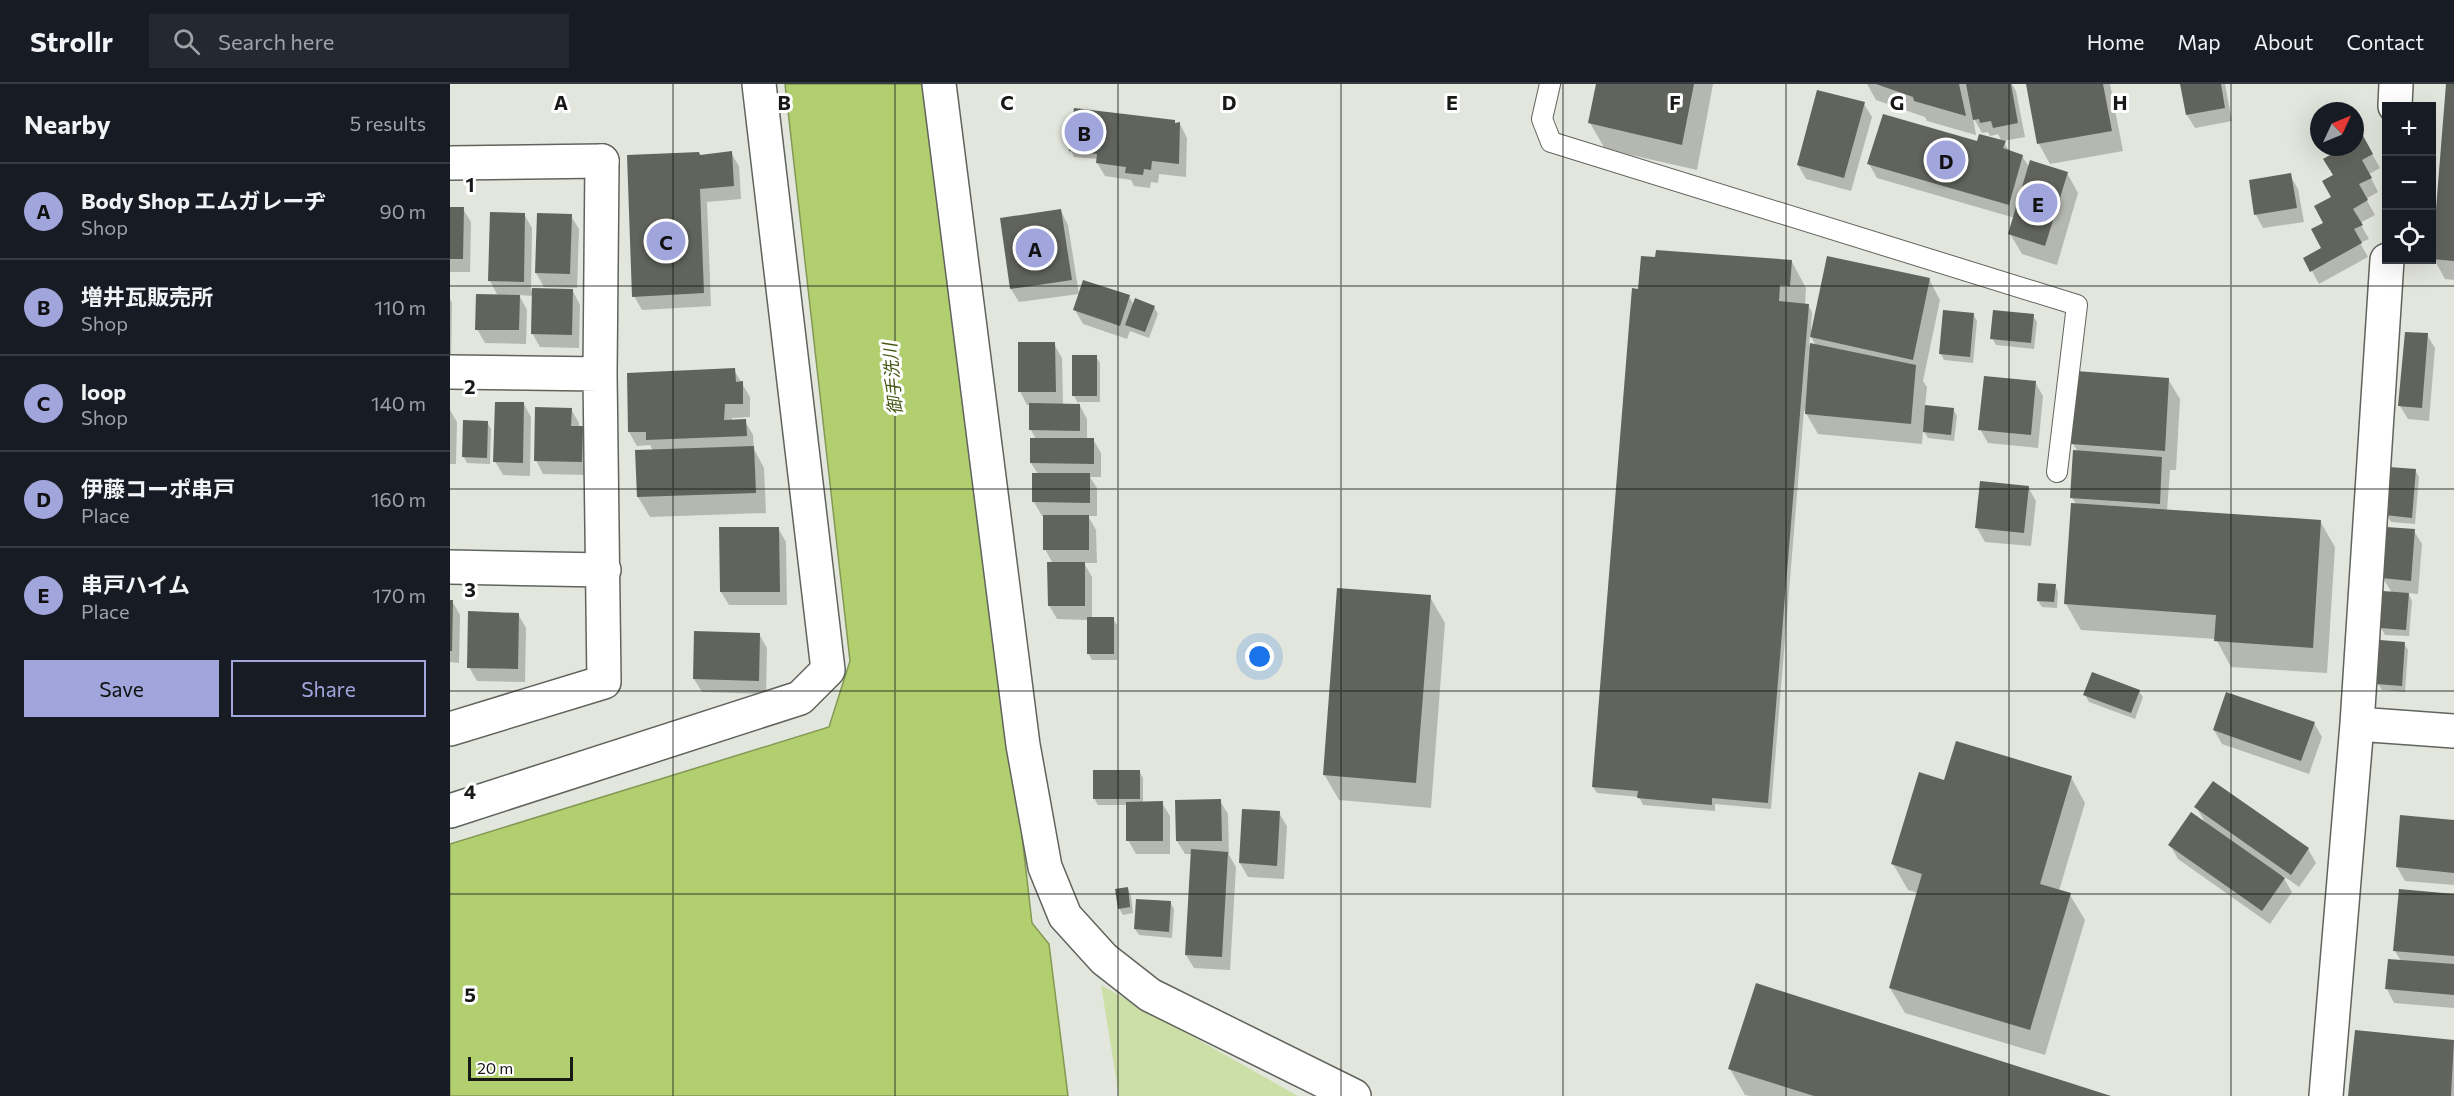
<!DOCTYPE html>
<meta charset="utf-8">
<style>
:root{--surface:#171b24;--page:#242831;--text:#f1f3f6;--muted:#9ea1a6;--line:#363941;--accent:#a0a5db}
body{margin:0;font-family:Commissioner,"Noto Sans JP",sans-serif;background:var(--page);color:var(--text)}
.controls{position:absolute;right:18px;top:18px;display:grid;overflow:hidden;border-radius:0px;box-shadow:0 6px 24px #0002}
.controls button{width:54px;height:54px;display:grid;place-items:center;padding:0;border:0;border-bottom:2px solid var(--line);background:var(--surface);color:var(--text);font:30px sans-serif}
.compass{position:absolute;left:1860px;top:18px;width:54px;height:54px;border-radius:50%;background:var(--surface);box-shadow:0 6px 24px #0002;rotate:46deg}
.scale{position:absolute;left:18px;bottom:15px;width:105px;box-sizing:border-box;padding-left:6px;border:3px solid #181916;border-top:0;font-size:16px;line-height:21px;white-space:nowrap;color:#181916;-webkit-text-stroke:4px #fff;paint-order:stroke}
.you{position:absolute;left:810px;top:573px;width:21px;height:21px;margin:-15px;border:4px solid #fff;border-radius:50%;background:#1a73e8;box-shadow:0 0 0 9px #1a73e833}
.badge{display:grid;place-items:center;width:39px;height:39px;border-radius:50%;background:var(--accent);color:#111;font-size:20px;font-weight:700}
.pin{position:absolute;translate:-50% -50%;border:3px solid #fff;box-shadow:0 2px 6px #0006}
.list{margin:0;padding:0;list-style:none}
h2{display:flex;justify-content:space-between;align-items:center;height:78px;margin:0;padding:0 24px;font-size:26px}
h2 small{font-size:20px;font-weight:400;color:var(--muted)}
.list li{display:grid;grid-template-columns:39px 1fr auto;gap:18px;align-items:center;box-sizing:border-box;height:96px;padding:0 24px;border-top:2px solid var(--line)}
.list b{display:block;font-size:22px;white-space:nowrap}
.list p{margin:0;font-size:20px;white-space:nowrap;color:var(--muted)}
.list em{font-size:20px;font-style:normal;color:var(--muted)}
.actions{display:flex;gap:12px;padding:18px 24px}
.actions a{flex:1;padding:14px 0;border:2px solid var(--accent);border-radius:0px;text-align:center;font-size:21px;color:var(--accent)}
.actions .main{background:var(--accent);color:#111}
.icon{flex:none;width:33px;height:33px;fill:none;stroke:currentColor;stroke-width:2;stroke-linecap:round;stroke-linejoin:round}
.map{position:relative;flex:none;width:2004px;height:1012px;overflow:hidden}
header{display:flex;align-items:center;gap:36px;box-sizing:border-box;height:84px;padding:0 30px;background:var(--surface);border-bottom:2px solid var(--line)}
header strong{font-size:28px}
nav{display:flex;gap:33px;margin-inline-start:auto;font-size:21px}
.search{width:420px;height:54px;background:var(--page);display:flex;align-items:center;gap:15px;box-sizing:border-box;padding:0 21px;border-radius:0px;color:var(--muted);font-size:22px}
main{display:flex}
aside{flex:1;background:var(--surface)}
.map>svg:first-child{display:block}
</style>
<header>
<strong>Strollr</strong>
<div class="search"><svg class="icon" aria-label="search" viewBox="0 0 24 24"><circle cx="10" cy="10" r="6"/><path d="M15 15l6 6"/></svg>Search here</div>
<nav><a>Home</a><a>Map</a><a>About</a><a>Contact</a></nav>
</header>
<main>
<aside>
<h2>Nearby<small>5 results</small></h2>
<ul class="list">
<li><span class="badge">A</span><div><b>Body Shop エムガレーヂ</b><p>Shop</p></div><em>90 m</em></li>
<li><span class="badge">B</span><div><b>増井瓦販売所</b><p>Shop</p></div><em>110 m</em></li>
<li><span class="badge">C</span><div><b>loop</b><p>Shop</p></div><em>140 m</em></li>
<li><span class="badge">D</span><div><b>伊藤コーポ串戸</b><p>Place</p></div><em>160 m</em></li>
<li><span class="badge">E</span><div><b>串戸ハイム</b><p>Place</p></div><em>170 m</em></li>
</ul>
<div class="actions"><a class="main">Save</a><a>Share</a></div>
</aside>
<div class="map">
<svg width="2004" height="1012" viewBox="0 0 2004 1012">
<rect width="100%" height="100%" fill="#e3e6dd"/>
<!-- green -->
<path fill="#ccdfa6" d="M651 901 848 1012H669Z"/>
<!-- water -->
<path fill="#b2cf70" stroke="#849855" stroke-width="1.5" d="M335 0H477L548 543 582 839 599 860 618 1012H0V760L379 643 400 577Z"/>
<!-- shadow -->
<path fill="#0003" fill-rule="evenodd" d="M1148 0H1263L1247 86 1155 65 1140 39Z
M1417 0H1562L1566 7 1575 53 1553 57 1560 68 1572 72 1580 84 1617 89 1628 109 1607 181 1572 170 1560 150 1565 134 1427 94 1419 80 1527 58H1552L1548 50 1540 52 1538 48 1532 49 1523 33 1526 51 1477 37 1475 33 1426 16Z
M1577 0H1660L1673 67 1600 80 1589 60Z
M1731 0H1775L1782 37 1745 44 1737 31Z
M1997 0H2004V196L1995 195 1984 175Z
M1414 20 1422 33 1401 107 1356 95 1348 81Z
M724 37 726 40H730L737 54 736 93 709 90 708 99 701 98 700 104 684 102 681 96 655 92 647 79 648 75 624 73 621 66Z
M1905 40 1930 84 1919 90 1928 108 1916 115 1925 131 1910 139 1919 155 1910 159 1918 173 1869 200 1855 174 1873 164 1875 140 1883 113 1889 67 1887 63H1905Z
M281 69 289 82 291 115 257 118 261 222 192 226 184 212 251 73Z
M1840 91 1848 105 1854 138 1813 144 1806 131Z
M0 124 13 125 21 138 20 188H0Z
M611 127 618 141 629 210 569 218 561 205Z
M74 130 82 144 81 206 123 207 130 221 129 264 90 263 82 249 83 212 69 211 77 226 76 260 35 259 27 245 48 212 40 197Z
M88 130 121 132 129 145 127 204 94 203 86 189Z
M1342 178 1356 204 1355 221H1358L1362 228 1361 246H1363L1479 195 1490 216 1473 297 1477 303 1475 322 1503 325 1507 332 1504 357 1478 354 1473 346 1472 360 1368 350 1354 326 1321 725 1265 720V727L1193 721 1189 713 1147 709 1143 703 1184 206ZM1360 251 1366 262 1359 261Z
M679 212 684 222 704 223 708 230 699 254 680 247 677 255 633 240 625 226Z
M0 215 2 219 1 278H0Z
M1523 230 1527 237 1523 279 1494 276 1491 270Z
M1583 232 1587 238 1584 265 1546 261 1542 254Z
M1977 251 1985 264 1979 337 1958 335 1950 322Z
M604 260 612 274 613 321H629L624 312 646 273 650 279V318H628L637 335V355H643L651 369V393H640L647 404V432H638L646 446 647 479H634L642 493V535H663L667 541V576H642L638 569V536L607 535 599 521 603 480 595 465V432H592L584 418 588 390 581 379 586 355 581 346V321H577L570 307Z
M284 286 300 313V333L282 334V337H295L303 351 304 365 314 384 316 429 200 433 188 413 203 367 200 361 187 362 179 348Z
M1718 295 1730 315 1726 386H1720L1717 427 1870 437 1885 463 1877 589 1781 583 1766 555 1631 546 1616 520 1626 420 1622 414 1628 368 1623 360Z
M1585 298 1593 312 1588 364 1538 359 1530 345Z
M74 320 81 333 80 392 53 391 45 377Z
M121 325 129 339V343L132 344 140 357 139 391 93 390 86 376Z
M0 326 7 338 6 380H0Z
M37 338 41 345 40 380 17 379 14 373Z
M1965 386 1969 393 1965 440 1941 438 1937 431Z
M1578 403 1586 417 1581 462 1535 458 1527 444Z
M328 444 336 458 337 521H279L271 508Z
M1964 447 1972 460 1968 510 1958 509 1962 517 1959 552 1935 551 1931 544 1942 509 1933 494Z
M1605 501 1608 508 1607 524 1592 523 1588 517Z
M980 513 995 539 981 724 889 716 874 690Z
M0 517H2L10 531 9 579 0 578Z
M68 530 76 544 75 598 27 597 19 583Z
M309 550 317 564 316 610 252 608 244 595Z
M1954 560 1958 566 1955 608 1932 606 1928 600Z
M1689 607 1693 613 1685 635 1639 618 1635 611Z
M1864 639 1872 653 1859 690 1772 660 1764 646Z
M689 687 693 694V719H712L720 732V770H686L678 756V721H648L644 714Z
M1621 693 1635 719 1609 807 1620 811 1635 836 1595 971 1455 929 1440 904 1468 809 1458 806 1443 780 1495 698Z
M1763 699 1858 765 1866 779 1849 803 1832 791 1842 808 1820 840 1728 775 1720 761 1756 740 1746 723Z
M770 717 778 730 779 771 786 783 780 886 744 884 736 871 742 770H735L727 757Z
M829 729 837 742 834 795 798 793 790 779Z
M2004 737V801L1955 797 1947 783Z
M678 805 681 812 683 829 673 831 669 824Z
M2004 811V924L1944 919 1937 905 1951 877 1945 867Z
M720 818 724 825 722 854 689 851 685 845Z
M1906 948 2004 958V1012H1900Z
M1280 985 1658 1012H1300L1295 1011Z"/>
<!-- building -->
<path fill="#61645c" d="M1146 0H1244L1232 61 1138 39Z
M1426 0H1509L1516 32 1464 17 1463 13Z
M1516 0H1561L1568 39 1543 44 1541 37 1530 39 1529 35 1523 36Z
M1576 0H1653L1662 47 1587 60Z
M1730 0H1771L1775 24 1736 31Z
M1996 0H2004V177L1982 175Z
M1367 6 1415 18 1394 94 1347 81Z
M624 24 725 36V39L730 38 729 80 702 77 701 86 694 85 693 91 675 89 676 83 646 79 647 70 619 67Z
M1433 30 1527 57 1529 50 1556 57 1553 64 1573 71 1559 121 1417 80Z
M1905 37 1923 70 1912 76 1922 94 1909 100 1918 116 1903 125 1913 141 1904 145 1912 159 1860 188 1853 174 1871 164 1861 145 1873 139 1864 122 1881 113 1872 97 1883 91 1873 75 1887 67 1885 63H1905Z
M282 67 284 102 250 105 254 209 182 213 177 71 249 68 250 71Z
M1580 76 1618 88 1595 162 1558 150Z
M1841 89 1847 124 1804 131 1799 96Z
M0 123H14L13 175H0Z
M611 125 622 196 560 205 550 134Z
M40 128 75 129 74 198 38 197Z
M87 129 122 130 120 190 85 189Z
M1206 166 1342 176 1340 202 1330 201 1329 217 1359 220 1318 719 1262 714V721L1187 714 1188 707 1142 703 1182 204 1188 205 1191 172 1205 173Z
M1377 172 1480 194 1463 276 1360 253Z
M633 196 680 211 670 242 623 226Z
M82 204 123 205 122 251 81 250Z
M26 210 70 211 69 246H25Z
M685 214 705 222 695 248 675 241Z
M1493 226 1524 229 1520 273 1489 270Z
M1543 226 1584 230 1581 259 1540 255Z
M1955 248 1978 249 1972 324 1948 322Z
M568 258H605L606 308H568Z
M1360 259 1466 281 1461 340 1355 330Z
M622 271H647V312H622Z
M285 284 286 298 293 297V320H275L274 336 296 335 297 352 196 356V348H178L177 289Z
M1626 287 1719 294 1715 367 1621 360Z
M1534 292 1586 297 1581 351 1528 346Z
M45 318H74L73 379 43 378Z
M579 319 630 320V347L579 346Z
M1475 321 1504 324 1501 351 1473 348Z
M85 323 122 324 121 342H133L132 378 84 377Z
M13 336 38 337 37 374 12 373Z
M580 354H644V380L580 379Z
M304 362 306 409 187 413 185 366Z
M1623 366 1712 373 1710 420 1620 414Z
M1939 383 1966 385 1962 434 1935 431Z
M582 389H640V419L582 418Z
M1530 397 1579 402 1574 449 1525 444Z
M1621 419 1871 436 1863 564 1764 557 1766 531 1614 520Z
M593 431H639V466H593Z
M269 443H329L330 508H270Z
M1936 443 1965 445 1961 497 1932 494Z
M597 478H635V522H598Z
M1588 499 1606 500 1604 518 1587 517Z
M887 504 981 511 966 699 873 691Z
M1933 507 1959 509 1956 546 1930 544Z
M0 516H3L2 567H0Z
M18 527 69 529 68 585 17 584Z
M637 533H664V570H637Z
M244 547 310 549 309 597 243 595Z
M1930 556 1955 558 1952 602 1926 600Z
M1642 588 1690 606 1681 629 1633 611Z
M1776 608 1865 638 1851 677 1763 646Z
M1506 657 1622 692 1590 800 1621 809 1580 946 1439 904 1472 790 1441 780 1469 688 1494 696Z
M643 686H690V715H643Z
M1763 697 1859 764 1841 791 1744 723Z
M771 715 772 757H726L725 716Z
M713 717V757H676V718Z
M792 725 830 727 827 782 789 779Z
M1741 728 1835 794 1812 827 1718 761Z
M1950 731 2004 736V789L1946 783Z
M741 765 778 768 772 873 735 871Z
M678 803 680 823 668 825 665 805Z
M1949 805 2004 810V872L1943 867Z
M686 815 721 817 719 848 684 845Z
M1938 875 2004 880V911L1935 905Z
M1306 899 1661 1012H1364L1278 985Z
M1905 946 2004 956 2001 1012H1898Z"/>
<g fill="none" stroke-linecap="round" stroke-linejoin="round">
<defs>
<path id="service" d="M1100 0 1092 35 1101 58 1627 221 1607 388"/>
<path id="minor" d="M489 0 573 661 595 783 615 832 654 875 700 911 904 1012
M1945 22 1946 0
M0 288 150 290
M0 483 154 486
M1907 640 2004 647
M0 645 154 598 150 290 152 77
M0 727 350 614 378 586 309 0
M1876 1012 1907 640 1937 176"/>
<path id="tertiary" d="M0 79 152 77"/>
</defs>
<!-- service casing -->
<use href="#service" stroke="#61645c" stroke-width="22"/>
<!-- minor casing -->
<use href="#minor" stroke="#61645c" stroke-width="36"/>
<!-- tertiary casing -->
<use href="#tertiary" stroke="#61645c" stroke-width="36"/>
<!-- service -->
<use href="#service" stroke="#fff" stroke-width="20"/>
<!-- minor -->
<use href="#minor" stroke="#fff" stroke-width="33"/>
<!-- tertiary -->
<use href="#tertiary" stroke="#fff" stroke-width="33"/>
</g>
<!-- grid -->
<path fill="none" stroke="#181916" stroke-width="1.5" stroke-opacity="0.55" d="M223 0V1012M445 0V1012M668 0V1012M891 0V1012M1113 0V1012M1336 0V1012M1559 0V1012M1781 0V1012M0 202H2004M0 405H2004M0 607H2004M0 810H2004"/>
<g text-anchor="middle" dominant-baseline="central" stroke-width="6" stroke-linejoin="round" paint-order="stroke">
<!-- water labels -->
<g font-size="18" font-style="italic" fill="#475814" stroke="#fff">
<text transform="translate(442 295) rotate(-95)">御手洗川</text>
</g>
</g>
<g font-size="20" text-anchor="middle" font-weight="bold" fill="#181916" stroke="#fff" stroke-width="6" stroke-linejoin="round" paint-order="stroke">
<text x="111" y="26">A</text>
<text x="334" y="26">B</text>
<text x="557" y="26">C</text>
<text x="779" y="26">D</text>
<text x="1002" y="26">E</text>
<text x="1225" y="26">F</text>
<text x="1447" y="26">G</text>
<text x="1670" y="26">H</text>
<text x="20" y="108">1</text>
<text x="20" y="310">2</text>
<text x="20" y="513">3</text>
<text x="20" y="715">4</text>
<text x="20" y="918">5</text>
</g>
</svg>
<div class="controls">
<button>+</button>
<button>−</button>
<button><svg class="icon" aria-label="locate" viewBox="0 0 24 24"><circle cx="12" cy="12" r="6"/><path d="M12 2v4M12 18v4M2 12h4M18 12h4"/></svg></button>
</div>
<svg class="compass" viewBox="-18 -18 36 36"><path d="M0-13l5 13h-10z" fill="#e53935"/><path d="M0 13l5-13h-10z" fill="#9ea1a6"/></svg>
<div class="scale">20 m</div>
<div class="you"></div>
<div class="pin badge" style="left:585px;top:164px">A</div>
<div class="pin badge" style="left:634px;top:48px">B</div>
<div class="pin badge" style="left:216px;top:157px">C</div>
<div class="pin badge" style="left:1496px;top:76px">D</div>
<div class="pin badge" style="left:1588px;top:119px">E</div>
</div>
</main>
